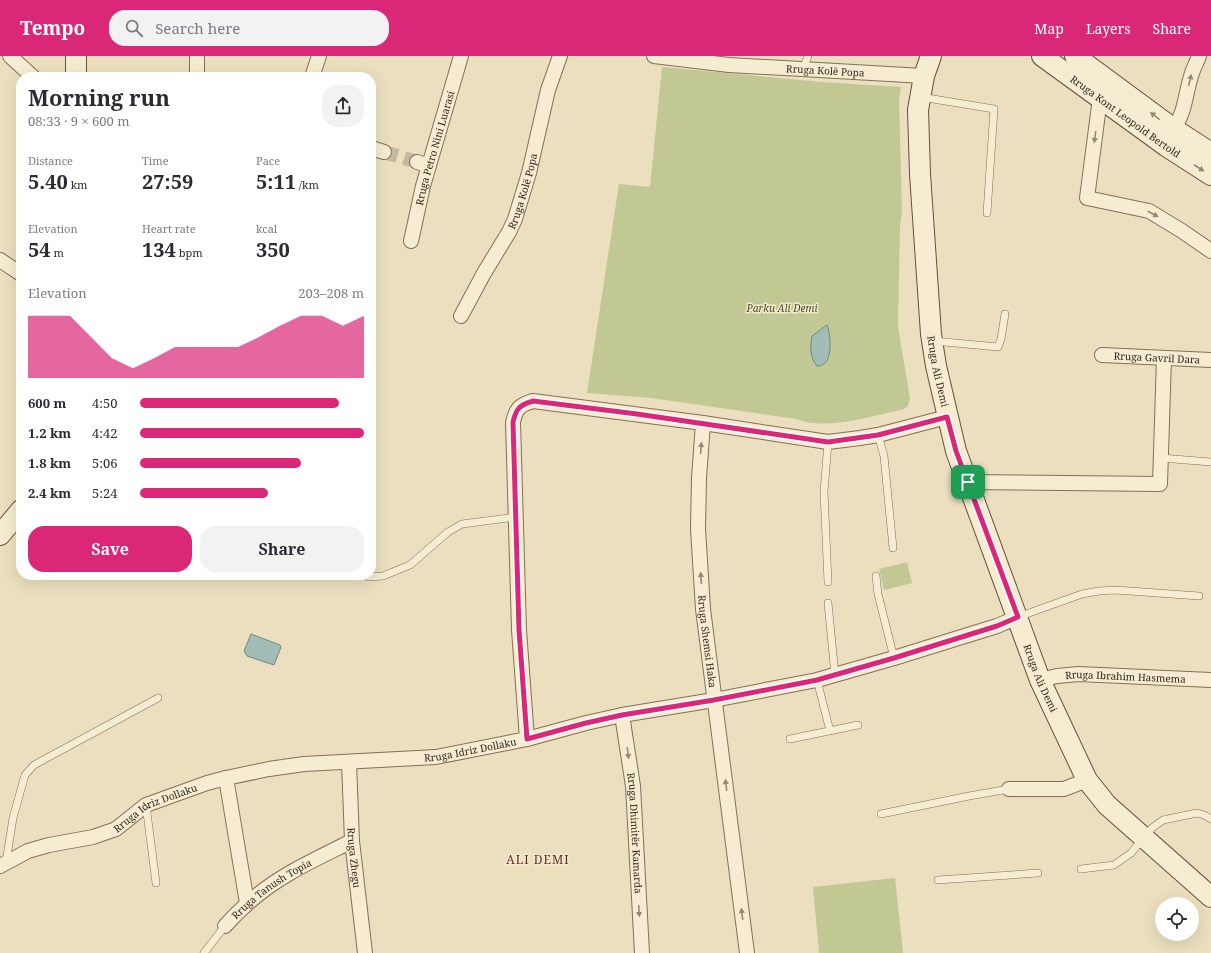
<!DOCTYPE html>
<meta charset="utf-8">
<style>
body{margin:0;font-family:"Noto Serif",serif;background:#f2f2f3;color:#2b2b33;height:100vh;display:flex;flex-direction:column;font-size:15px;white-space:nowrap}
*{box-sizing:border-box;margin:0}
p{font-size:13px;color:#7c7c81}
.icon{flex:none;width:22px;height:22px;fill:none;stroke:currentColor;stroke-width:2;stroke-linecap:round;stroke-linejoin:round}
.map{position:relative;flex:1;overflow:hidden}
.sheet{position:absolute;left:16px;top:16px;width:360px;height:508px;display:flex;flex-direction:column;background:#fff;border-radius:16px;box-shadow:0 4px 16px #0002}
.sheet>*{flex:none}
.tools{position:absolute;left:1155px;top:841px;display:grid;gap:8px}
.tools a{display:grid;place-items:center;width:44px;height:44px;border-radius:50%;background:#fff;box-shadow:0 4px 16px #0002;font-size:20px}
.pin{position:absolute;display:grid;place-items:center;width:34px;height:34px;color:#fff;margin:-17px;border-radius:8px;box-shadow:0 2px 6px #0006}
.round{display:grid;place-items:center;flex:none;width:42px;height:42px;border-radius:16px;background:#f2f2f3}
.head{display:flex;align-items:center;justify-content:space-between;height:68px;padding:0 12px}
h1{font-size:22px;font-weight:700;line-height:30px}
.stats{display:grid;grid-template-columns:repeat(3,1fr);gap:6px;height:68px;padding:4px 12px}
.stats div{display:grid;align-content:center}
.stats b{font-size:20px;font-weight:700}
.stats small{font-size:11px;font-weight:400}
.stats p{font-size:11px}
.chart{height:112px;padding:8px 12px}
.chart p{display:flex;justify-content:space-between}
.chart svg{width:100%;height:72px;margin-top:4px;fill:#db2777;opacity:.7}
.action{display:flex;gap:8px;margin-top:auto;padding:8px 12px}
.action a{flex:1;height:46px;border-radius:16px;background:#db2777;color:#fff;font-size:16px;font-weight:700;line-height:46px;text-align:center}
.action a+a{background:#f2f2f3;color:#2b2b33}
ul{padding:0 12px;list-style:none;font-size:13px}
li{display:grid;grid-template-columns:64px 48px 1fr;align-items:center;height:30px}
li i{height:10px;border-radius:5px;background:#db2777}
header{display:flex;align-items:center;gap:24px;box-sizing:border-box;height:56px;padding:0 20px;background:#db2777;color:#fff}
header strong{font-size:19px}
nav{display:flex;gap:22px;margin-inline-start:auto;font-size:14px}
.search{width:280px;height:36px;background:#f2f2f3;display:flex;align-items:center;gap:10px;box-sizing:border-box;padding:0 14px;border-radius:16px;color:#7c7c81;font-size:15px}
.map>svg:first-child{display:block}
.green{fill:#c1c894}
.water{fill:#a2bdb5;stroke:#6a8a82}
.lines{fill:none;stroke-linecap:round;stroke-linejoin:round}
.street-tunnel{stroke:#c6ba9e;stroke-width:14;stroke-dasharray:14 7;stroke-linecap:butt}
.lane-casing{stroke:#827058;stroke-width:8}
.street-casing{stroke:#827058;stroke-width:16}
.secondary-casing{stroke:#64513c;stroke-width:22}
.lane{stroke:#f6ecd1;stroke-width:7}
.street{stroke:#f6ecd1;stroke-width:14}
.secondary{stroke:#f6ecd1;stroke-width:20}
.oneway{fill:#948a76}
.route-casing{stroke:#fff;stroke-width:8}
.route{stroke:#db2777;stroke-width:5}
.labels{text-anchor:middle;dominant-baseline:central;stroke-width:3;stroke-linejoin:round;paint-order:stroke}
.street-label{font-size:10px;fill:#32271c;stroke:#f3e9ce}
.park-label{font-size:10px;font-style:italic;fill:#424e24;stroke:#f3e9ce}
.quarter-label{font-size:12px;letter-spacing:1px;fill:#5d2c1e;stroke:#f3e9ce}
</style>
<header>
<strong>Tempo</strong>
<div class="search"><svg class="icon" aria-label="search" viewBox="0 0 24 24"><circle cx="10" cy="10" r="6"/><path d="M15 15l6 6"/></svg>Search here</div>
<nav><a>Map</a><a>Layers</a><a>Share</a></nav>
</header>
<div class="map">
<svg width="1211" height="897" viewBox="0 0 1211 897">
<rect width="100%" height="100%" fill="#ebdfbf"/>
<path class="green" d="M662 11 822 26 901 31 899 43 902 156 900 171 898 268 899 277 910 342 908 350 904 353C876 359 842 370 814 367 808 367 802 365 796 363L651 342 587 337 619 128 650 131Z
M907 506 912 527 884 534 879 513Z
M895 822 903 897H819L813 831Z"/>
<path class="water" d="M827 269C831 279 834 311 817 310 810 302 810 290 812 280Z
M251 578 280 589 281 591 274 609 247 600 244 595Z"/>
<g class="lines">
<path class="street-tunnel" d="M384 96 417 106"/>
<g class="lane-casing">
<path id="lane" d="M803 13 808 0
M921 41 994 53 987 157
M934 285 998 291 1001 283 1005 258
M878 379 884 400 893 492
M828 386 824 436 828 526
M1161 402 1211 406
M876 520 878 538 894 602
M368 521 383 520 410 509 448 476 462 468 516 461
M828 547 835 619
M1018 561 1082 538 1099 535 1116 534 1199 540
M817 624 830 675
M790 683 858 669
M146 749 156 827
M881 758 969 740 1009 733
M6 806 13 762 25 719 34 709 45 703 158 642
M1081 813 1114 809 1131 797 1152 772 1163 764 1197 757 1204 759 1211 763
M938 824 1038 817
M204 897 225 870"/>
</g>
<g class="street-casing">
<g id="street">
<path d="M10 0 33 21"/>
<path id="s1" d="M654 0 729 9 924 20"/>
<path d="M197 21V0"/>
<path d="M312 21 319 0"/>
<path d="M1100 42 1087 142 1149 155 1182 175 1211 195"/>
<path d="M1174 73C1186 54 1185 38 1192 17 1194 11 1197 6 1199 0"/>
<path d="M371 92 384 96"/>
<path d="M417 106 429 110"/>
<path id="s2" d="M411 185 423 130 461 0"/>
<path d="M0 204 21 218"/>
<path id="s3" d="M461 260 484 217 509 176 515 163 529 117 548 34 560 0"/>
<path id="s4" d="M1102 299 1211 304"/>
<path id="s5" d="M703 367 699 422 698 473 703 553 747 897"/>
<path d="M968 426 1160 428 1164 302"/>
<path id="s6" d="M1040 624 1057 620 1078 618 1211 624"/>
<path id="s7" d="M622 659 633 730 642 897"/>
<path d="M527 683 519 574 513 366C516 353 519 349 533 345L703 367 828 386 860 382 878 379 947 361"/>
<path id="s8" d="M349 706 352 785 365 897"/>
<path d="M226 722 247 847"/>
<path d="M1009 733H1064L1087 724"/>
<path id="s9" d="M0 810 28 795 49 789 93 781 116 773 146 749 207 727 226 722 269 713 304 708 436 701 527 683 586 667 622 659 714 644 817 624 894 602 997 570 1018 561"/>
<path id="s10" d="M225 870C232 862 239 855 247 848 277 820 316 803 352 785"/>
</g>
</g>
<g class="secondary-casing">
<g id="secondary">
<path d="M76 0V21"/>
<path id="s11" d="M931 0 924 20 918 54 920 118 931 278 936 310 956 395 1040 624 1087 724 1107 749 1211 841"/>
<path id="s12" d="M1042 0 1166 90 1211 119"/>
<path d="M1075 0 1174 73 1211 97"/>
<path d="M0 479 21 454"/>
</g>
</g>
<use href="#lane" class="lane"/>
<use href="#street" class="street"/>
<use href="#secondary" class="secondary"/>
</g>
<defs><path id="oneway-solid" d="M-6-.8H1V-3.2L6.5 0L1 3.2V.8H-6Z"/></defs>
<g class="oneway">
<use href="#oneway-solid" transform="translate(1190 24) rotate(-77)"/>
<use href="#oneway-solid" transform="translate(1155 60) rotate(-143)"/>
<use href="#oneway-solid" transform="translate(1095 81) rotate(98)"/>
<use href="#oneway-solid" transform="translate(1199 112) rotate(33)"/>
<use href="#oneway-solid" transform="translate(1153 158) rotate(28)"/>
<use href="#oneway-solid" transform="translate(701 392) rotate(-86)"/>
<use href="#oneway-solid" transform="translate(701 522) rotate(-94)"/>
<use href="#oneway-solid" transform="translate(628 697) rotate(82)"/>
<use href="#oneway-solid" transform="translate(726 729) rotate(-97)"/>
<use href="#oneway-solid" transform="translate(639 855) rotate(87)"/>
<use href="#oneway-solid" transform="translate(742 858) rotate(-97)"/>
</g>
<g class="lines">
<g class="route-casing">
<path id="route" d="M533 345 637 358 828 386 878 379 947 361 956 395 1018 561 997 570 894 602 817 624 714 644 622 659 586 667 527 683 519 574 513 366C516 353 519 349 533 345Z"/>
</g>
<use href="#route" class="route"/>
</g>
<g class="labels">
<g class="street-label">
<text stroke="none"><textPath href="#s1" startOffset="172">Rruga Kolë Popa</textPath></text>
<text stroke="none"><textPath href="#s12" startOffset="103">Rruga Kont Leopold Bertold</textPath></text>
<text stroke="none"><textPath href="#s2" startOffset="96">Rruga Petro Nini Luarasi</textPath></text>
<text stroke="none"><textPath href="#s3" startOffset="140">Rruga Kolë Popa</textPath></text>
<text stroke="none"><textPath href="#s4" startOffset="55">Rruga Gavril Dara</textPath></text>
<text stroke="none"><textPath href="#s11" startOffset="318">Rruga Ali Demi</textPath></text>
<text stroke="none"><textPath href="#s5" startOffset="219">Rruga Shemsi Haka</textPath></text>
<text stroke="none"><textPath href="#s11" startOffset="642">Rruga Ali Demi</textPath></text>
<text stroke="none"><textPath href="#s6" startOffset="86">Rruga Ibrahim Hasmema</textPath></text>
<text stroke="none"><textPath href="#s9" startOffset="492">Rruga Idriz Dollaku</textPath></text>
<text stroke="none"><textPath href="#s9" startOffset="168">Rruga Idriz Dollaku</textPath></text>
<text stroke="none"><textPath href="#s7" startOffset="119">Rruga Dhimitër Kamarda</textPath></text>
<text stroke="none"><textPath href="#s8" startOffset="96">Rruga Zhegu</textPath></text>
<text stroke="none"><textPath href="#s10" startOffset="60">Rruga Tanush Topia</textPath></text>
</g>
<g class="park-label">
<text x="782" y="252">Parku Ali Demi</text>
</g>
<g class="quarter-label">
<text x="538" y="803">ALI DEMI</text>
</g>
</g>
</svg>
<div class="tools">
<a><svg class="icon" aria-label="locate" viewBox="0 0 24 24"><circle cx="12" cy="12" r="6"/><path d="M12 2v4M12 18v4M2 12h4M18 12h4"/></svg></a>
</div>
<div class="pin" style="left:968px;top:426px;background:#1e9e55"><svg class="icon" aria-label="arrive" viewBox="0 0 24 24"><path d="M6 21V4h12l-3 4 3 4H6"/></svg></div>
<section class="sheet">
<div class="head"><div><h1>Morning run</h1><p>08:33 · 9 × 600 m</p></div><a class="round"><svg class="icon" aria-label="share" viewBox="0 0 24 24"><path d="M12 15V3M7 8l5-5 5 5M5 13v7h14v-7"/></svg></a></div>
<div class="stats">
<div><p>Distance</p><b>5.40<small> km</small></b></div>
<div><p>Time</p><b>27:59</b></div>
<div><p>Pace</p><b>5:11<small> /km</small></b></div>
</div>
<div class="stats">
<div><p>Elevation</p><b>54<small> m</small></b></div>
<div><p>Heart rate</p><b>134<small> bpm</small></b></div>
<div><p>kcal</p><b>350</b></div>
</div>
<div class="chart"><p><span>Elevation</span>203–208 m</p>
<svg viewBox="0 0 160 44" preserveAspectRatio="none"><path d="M0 44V6L10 6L20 6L30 19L40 32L50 38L60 32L70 25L80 25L90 25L100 25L110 19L120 12L130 6L140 6L150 12L160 6V44z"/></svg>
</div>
<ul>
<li><b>600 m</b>4:50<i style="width:89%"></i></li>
<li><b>1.2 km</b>4:42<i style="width:100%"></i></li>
<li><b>1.8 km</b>5:06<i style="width:72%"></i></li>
<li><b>2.4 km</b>5:24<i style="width:57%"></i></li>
</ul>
<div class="action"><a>Save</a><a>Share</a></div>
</section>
</div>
